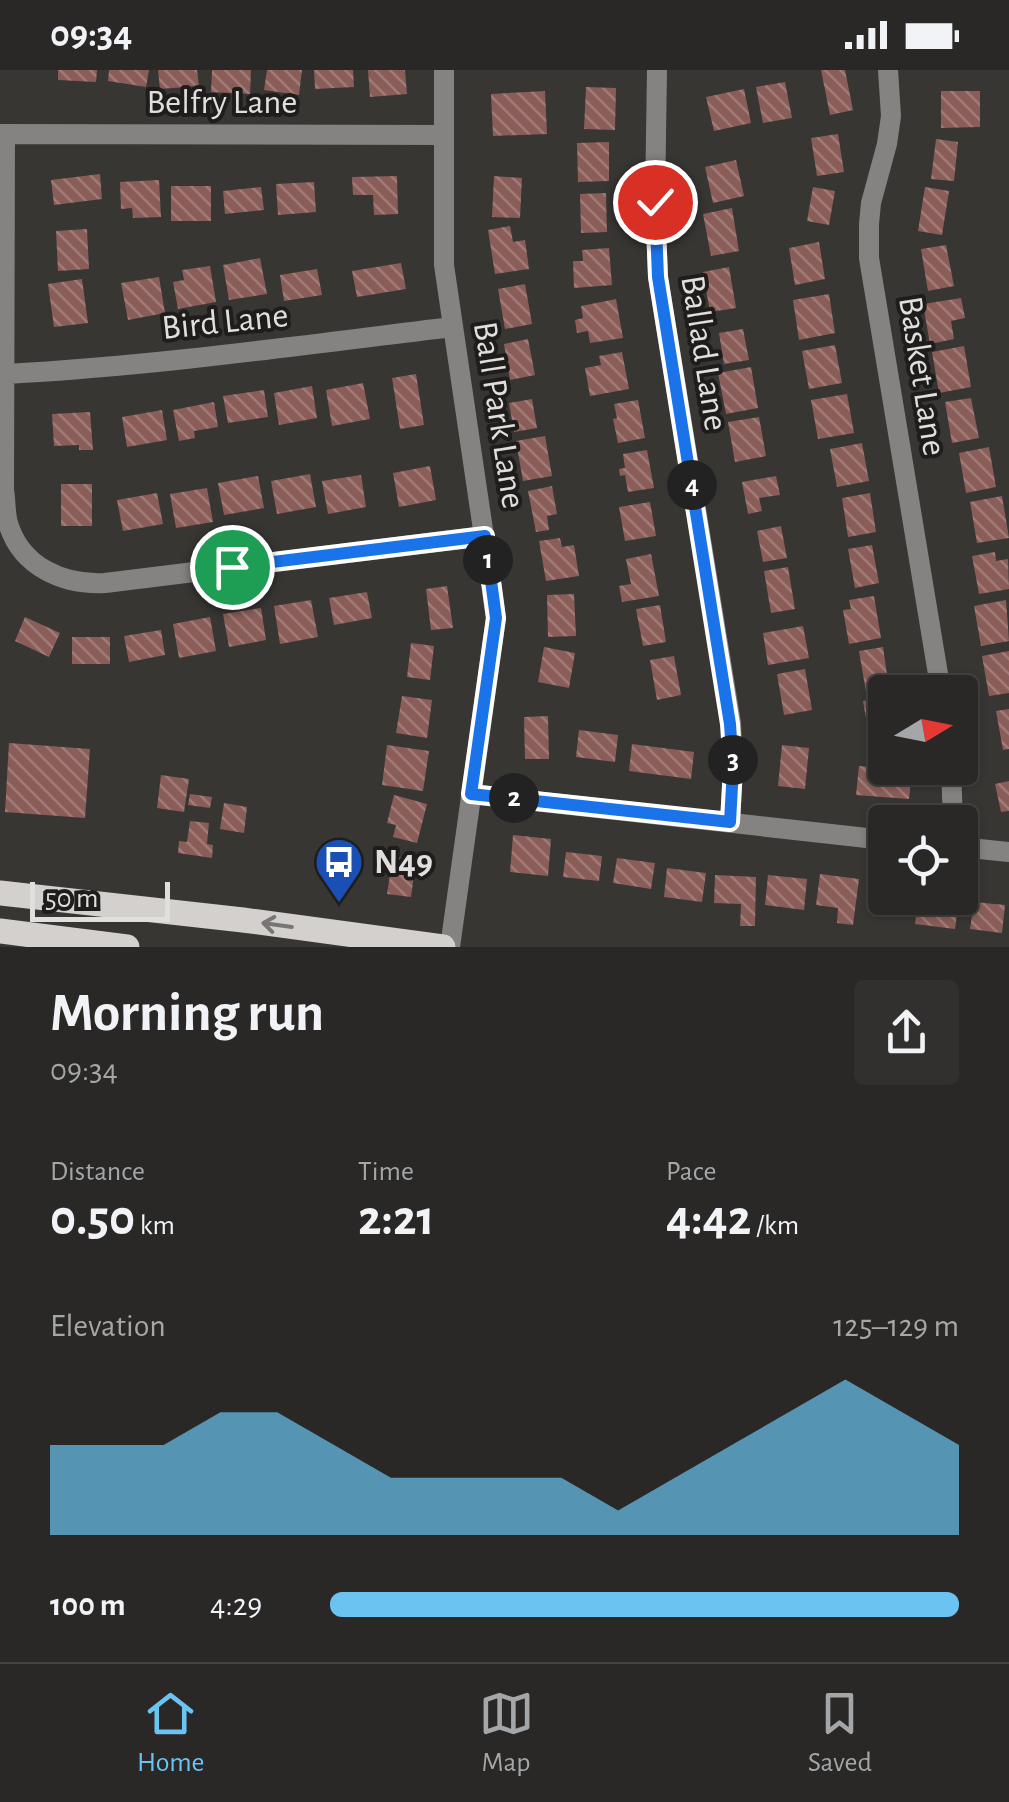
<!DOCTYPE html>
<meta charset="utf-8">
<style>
body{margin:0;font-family:"Alegreya Sans",sans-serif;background:#31302e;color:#f1f3f6;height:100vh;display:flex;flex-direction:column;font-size:38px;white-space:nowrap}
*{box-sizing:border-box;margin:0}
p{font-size:32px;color:#a5a6a7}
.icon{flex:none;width:55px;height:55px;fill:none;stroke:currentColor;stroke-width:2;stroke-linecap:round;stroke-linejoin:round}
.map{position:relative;height:877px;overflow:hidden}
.panel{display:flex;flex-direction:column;background:#292826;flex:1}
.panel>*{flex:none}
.needle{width:65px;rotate:80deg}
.controls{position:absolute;left:868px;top:605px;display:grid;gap:20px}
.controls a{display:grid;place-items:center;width:110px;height:110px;border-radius:10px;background:#292826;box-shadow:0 2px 8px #0004,0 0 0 2px #454443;font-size:50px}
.scale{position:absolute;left:30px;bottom:25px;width:140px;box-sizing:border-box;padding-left:10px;border:5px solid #e0dfdd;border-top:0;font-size:28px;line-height:35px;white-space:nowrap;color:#e0dfdd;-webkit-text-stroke:8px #1e1d1c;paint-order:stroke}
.pin{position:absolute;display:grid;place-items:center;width:85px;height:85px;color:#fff;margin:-42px;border:5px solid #fff;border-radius:50%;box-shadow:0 2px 10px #0007}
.km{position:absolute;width:50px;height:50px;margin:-25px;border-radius:50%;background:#222;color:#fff;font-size:28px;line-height:50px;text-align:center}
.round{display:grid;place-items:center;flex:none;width:105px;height:105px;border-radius:10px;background:#31302e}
.head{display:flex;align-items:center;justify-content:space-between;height:170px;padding:0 50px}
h1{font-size:55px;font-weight:700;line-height:75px}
.figures{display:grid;grid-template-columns:repeat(3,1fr);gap:15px;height:170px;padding:10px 50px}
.figures div{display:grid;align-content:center}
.figures b{font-size:50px;font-weight:700}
.figures small{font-size:28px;font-weight:400}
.figures p{font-size:28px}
.chart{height:280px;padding:20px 50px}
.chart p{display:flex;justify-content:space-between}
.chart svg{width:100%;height:180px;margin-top:10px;fill:#6ac3f1;opacity:.7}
ul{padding:0 50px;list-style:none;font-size:32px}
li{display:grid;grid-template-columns:160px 120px 1fr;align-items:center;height:75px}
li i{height:25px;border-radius:12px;background:#6ac3f1}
.status{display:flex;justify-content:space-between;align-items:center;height:70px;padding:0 50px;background:#292826;direction:ltr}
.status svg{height:28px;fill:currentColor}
.tabs{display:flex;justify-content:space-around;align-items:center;height:140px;border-top:2px solid #454443;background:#292826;font-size:28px;color:#a5a6a7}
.tabs a{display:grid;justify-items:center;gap:5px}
.tabs .selected{color:#6ac3f1}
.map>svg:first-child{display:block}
.building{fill:url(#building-back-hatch)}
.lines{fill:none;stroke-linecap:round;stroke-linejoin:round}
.street{stroke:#848382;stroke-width:20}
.primary{stroke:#d3d0ce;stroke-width:25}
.oneway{stroke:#787675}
.route-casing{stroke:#fff;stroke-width:20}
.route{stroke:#1a73e8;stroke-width:12}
.labels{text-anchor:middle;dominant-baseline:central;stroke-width:8;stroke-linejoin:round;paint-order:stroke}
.street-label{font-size:35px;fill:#e0dfdd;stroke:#1e1d1c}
.poi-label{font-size:35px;font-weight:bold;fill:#e0dfdd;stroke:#1e1d1c;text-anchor:start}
</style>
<div class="status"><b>09:34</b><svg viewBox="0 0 49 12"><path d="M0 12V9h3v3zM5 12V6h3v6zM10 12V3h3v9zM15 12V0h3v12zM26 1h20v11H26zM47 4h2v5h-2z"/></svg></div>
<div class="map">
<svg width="1009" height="877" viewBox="0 0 1009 877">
<defs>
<pattern id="building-back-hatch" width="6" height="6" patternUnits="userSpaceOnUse" patternTransform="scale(2.5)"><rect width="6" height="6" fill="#8a5d58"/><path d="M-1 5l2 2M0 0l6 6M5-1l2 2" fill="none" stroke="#a07b77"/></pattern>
</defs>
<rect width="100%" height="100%" fill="#373633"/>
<path class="building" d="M58 0H97L96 12 58 10Z
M109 0H149L146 17 108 11Z
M158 0H197L199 16 160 19Z
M212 0H251L250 24 211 22Z
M267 0H302L299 25 264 20Z
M314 0H353L354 17 315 19Z
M368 0H405L407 24 370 27Z
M821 0H845L853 40 830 45Z
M785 12 792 48 763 53 756 17Z
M586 17 616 18 615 60 584 59Z
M744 19 751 53 714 61 706 27Z
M545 21 547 64 493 66 491 24Z
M941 21H980V57L941 58Z
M838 64 844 102 817 106 811 68Z
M936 69 958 72 954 111 931 109Z
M609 72V111L578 112 577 73Z
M736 90 744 126 713 133 705 97Z
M100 104 102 129 54 135 51 110Z
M397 106 398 144 374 145 373 125H353L352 107Z
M494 106 522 108 520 148 492 147Z
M159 110 161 147 133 148 132 138 121 139 120 112Z
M314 112 316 142 278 145 276 114Z
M171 116H211V151H171Z
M261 117 264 140 225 144 223 121Z
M813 117 835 121 829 155 807 151Z
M925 117 949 121 942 165 918 161Z
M606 123 607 162 581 163 580 124Z
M732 138 739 181 711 186 703 144Z
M510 156 513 172 525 170 529 199 495 204 488 160Z
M87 159 89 199 58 201 56 161Z
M819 172 825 209 795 215 789 178Z
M946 175 954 216 928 221 921 179Z
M609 178 612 215 574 218 573 191H583L582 180Z
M260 188 267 224 229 230 223 195Z
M401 193 406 219 357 227 352 201Z
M210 196 216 232 178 239 173 212 184 210 182 200Z
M729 197 736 238 710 242 703 202Z
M317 199 322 225 284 231 280 205Z
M159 207 165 243 128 250 121 213Z
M82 209 88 253 54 257 48 214Z
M525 214 532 254 505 259 498 219Z
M829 224 835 263 799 270 793 230Z
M961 228 965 248 951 251 954 269 930 274 923 234Z
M616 229 623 268 590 273 588 261 577 263 575 250 583 248 581 236Z
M743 259 749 290 724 294 719 263Z
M528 269 535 305 510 310 504 274Z
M835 275 842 313 809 319 802 281Z
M964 276 971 317 939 323 932 282Z
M622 282 629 319 590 326 585 298 601 295 599 286Z
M751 297 758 338 726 344 718 303Z
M416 304 424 355 400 359 392 308Z
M363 313 370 349 332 356 326 320Z
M312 316 317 348 279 355 274 323Z
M264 320 268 347 228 353 223 326Z
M847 324 854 363 818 369 811 330Z
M971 328 979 368 952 373 945 332Z
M532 329 537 358 514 362 509 333Z
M638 330 645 368 618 373 613 349 617 348 614 334Z
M214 332 218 357 194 361 195 368 179 371 173 340Z
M162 340 167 370 127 377 122 347Z
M90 342 93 380H79V375L54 376 52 344Z
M759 347 766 386 735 392 728 352Z
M545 366 552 406 523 411 516 371Z
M862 373 869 411 837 417 830 379Z
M989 377 996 417 966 423 959 383Z
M647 380 654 418 628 422 625 405 620 406 619 399 625 398 623 384Z
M430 396 436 430 399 437 393 403Z
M310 404 316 437 277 444 271 411Z
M361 405 366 437 328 444 322 411Z
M258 406 264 438 224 445 218 413Z
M776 406 780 425 759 428 762 441 748 444 742 412Z
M61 414H92V456H61Z
M552 416 557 444 547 446 549 460 536 462 528 421Z
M207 418 213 452 176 458 170 424Z
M157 423 163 454 123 461 117 430Z
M870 423 876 462 848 467 842 428Z
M1002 426 1009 468 977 473 970 432Z
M650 432 656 466 625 471 619 437Z
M781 456 787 488 763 492 757 461Z
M560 468 562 477 574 475 579 506 546 511 539 471Z
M872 475 879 513 855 518 848 479Z
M995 482 996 491 1008 489 1009 519 979 524 972 486Z
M651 484 659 526 622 532 619 516 631 514 626 489Z
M788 497 795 539 771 543 764 501Z
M447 516 453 558 431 560 426 519Z
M367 522 372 548 334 555 329 528Z
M574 524 576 566 548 567 547 525Z
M874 526 881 568 849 574 843 540 851 539 849 530Z
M311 530 318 567 280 574 274 536Z
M1006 530 1009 571 981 576 974 536Z
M660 535 666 572 643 576 636 539Z
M261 538 266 570 229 577 223 544Z
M25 547 60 563 49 587 15 571Z
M210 547 216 581 179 588 173 554Z
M803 556 809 588 768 595 763 563Z
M161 560 165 585 129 592 124 566Z
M72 567H110V594H72Z
M411 573 434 576 430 610 407 607Z
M544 577 575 583 569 618 538 612Z
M883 577 889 618 866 622 859 581Z
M1009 581V623L989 626 982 586Z
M674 586 681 625 657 630 650 590Z
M805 599 812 640 784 645 777 604Z
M402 626 432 630 427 668 396 663Z
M885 627V670L870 672 863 631Z
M1009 639V679L1003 680 996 641Z
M548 646 549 689H525L524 647Z
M579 660 618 665 615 692 576 687Z
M9 673 90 679 85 748 5 742Z
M632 674 694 682 691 709 629 701Z
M387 675 429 681 423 721 382 715Z
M782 675 809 678 805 719 778 716Z
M859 696 912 701 909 729 856 725Z
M161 705 189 709 184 742 157 738Z
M1009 711V741L1001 742 995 714Z
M190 724 212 727 210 738 188 735Z
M394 725 427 734 417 773 393 767 396 755 387 753Z
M224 733 247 737 244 763 220 759Z
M190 751 209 753 207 774 213 775 212 788 178 783 179 771 187 772Z
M513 765 551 769 548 806 510 802Z
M566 782 602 786 599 811 563 807Z
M393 786 416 790 411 827 387 824Z
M617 788 655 793 651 819 613 813Z
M667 798 706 803 702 832 664 827Z
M820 804 859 809 853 855 837 853 838 838 816 835Z
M715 805 756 807 755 856H740L741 834 714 833Z
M768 805 807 809 804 840 765 835Z
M871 811 885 813V828H900L898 839 868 835Z
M918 828H959L955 859 915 854Z
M974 832 1005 835 1002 863 970 859Z"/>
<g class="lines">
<path class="street" d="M444 0V195L496 548 450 877
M657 0 655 131 658 207 731 653 733 698 730 752
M888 0 891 46 887 74 871 133 869 154V188L941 622
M0 64 444 65
M5 64 4 420C6 431 5 443 8 453 21 497 63 515 105 513L485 466
M6 304C155 296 303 275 452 257
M951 698 953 752
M471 724 885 770
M960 777 1009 782"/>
<path class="primary" d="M0 823 243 850 443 877
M0 861 127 877"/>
</g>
<defs><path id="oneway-shaft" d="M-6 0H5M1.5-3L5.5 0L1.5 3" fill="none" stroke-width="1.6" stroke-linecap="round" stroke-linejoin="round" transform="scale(2.5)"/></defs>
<use class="oneway" href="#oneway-shaft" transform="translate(277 855) rotate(-172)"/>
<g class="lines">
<g class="route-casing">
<path id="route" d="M232 497 485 466 496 548 471 724 730 752 733 698 730 654 658 207 655 132"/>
</g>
<use href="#route" class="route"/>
</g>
<defs>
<g id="bus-pin" transform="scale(2.5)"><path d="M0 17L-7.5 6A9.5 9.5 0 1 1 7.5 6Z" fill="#1a4fb4" stroke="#1e1d1c"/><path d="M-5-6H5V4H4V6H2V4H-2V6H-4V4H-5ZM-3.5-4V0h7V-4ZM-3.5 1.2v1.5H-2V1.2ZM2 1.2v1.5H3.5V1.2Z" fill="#fff"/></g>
</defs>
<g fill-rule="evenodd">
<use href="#bus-pin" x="339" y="792"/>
</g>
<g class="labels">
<g class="street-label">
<text x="222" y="32">Belfry Lane</text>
<text transform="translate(225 252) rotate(-6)">Bird Lane</text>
<text transform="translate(704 283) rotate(81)">Ballad Lane</text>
<text transform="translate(922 306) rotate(81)">Basket Lane</text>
<text transform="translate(499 345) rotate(81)">Ball Park Lane</text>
</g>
<g class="poi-label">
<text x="374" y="792">N49</text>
</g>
</g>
</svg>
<div class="controls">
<a><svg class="needle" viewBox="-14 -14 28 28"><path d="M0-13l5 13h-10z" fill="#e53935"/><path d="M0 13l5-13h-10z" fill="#a5a6a7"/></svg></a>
<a><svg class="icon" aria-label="locate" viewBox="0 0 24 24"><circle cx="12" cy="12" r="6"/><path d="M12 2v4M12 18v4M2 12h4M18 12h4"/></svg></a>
</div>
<div class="scale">50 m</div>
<div class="pin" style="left:232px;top:497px;background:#1e9e55"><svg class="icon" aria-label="arrive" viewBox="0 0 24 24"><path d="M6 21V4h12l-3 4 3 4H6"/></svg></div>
<div class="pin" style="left:655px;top:132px;background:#d93025"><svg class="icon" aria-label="check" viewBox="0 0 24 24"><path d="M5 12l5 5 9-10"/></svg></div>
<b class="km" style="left:488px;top:490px">1</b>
<b class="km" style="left:514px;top:728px">2</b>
<b class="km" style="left:733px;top:690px">3</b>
<b class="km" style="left:692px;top:415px">4</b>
</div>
<section class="panel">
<div class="head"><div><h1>Morning run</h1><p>09:34</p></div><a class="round"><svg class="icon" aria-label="share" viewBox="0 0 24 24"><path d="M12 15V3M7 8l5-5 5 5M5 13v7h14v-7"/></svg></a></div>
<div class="figures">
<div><p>Distance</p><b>0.50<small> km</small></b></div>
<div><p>Time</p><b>2:21</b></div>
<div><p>Pace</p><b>4:42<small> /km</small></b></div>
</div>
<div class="chart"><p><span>Elevation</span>125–129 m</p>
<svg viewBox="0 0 160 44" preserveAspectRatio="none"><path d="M0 44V22L10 22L20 22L30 14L40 14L50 22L60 30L70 30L80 30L90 30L100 38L110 30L120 22L130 14L140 6L150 14L160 22V44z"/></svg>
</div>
<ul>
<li><b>100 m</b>4:29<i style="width:100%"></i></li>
</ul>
</section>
<nav class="tabs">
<a class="selected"><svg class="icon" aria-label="home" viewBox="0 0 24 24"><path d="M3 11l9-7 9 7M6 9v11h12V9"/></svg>Home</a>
<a><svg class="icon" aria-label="map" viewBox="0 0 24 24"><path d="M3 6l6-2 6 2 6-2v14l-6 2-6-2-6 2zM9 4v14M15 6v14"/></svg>Map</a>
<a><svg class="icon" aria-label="saved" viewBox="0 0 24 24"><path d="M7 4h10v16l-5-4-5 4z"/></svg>Saved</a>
</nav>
